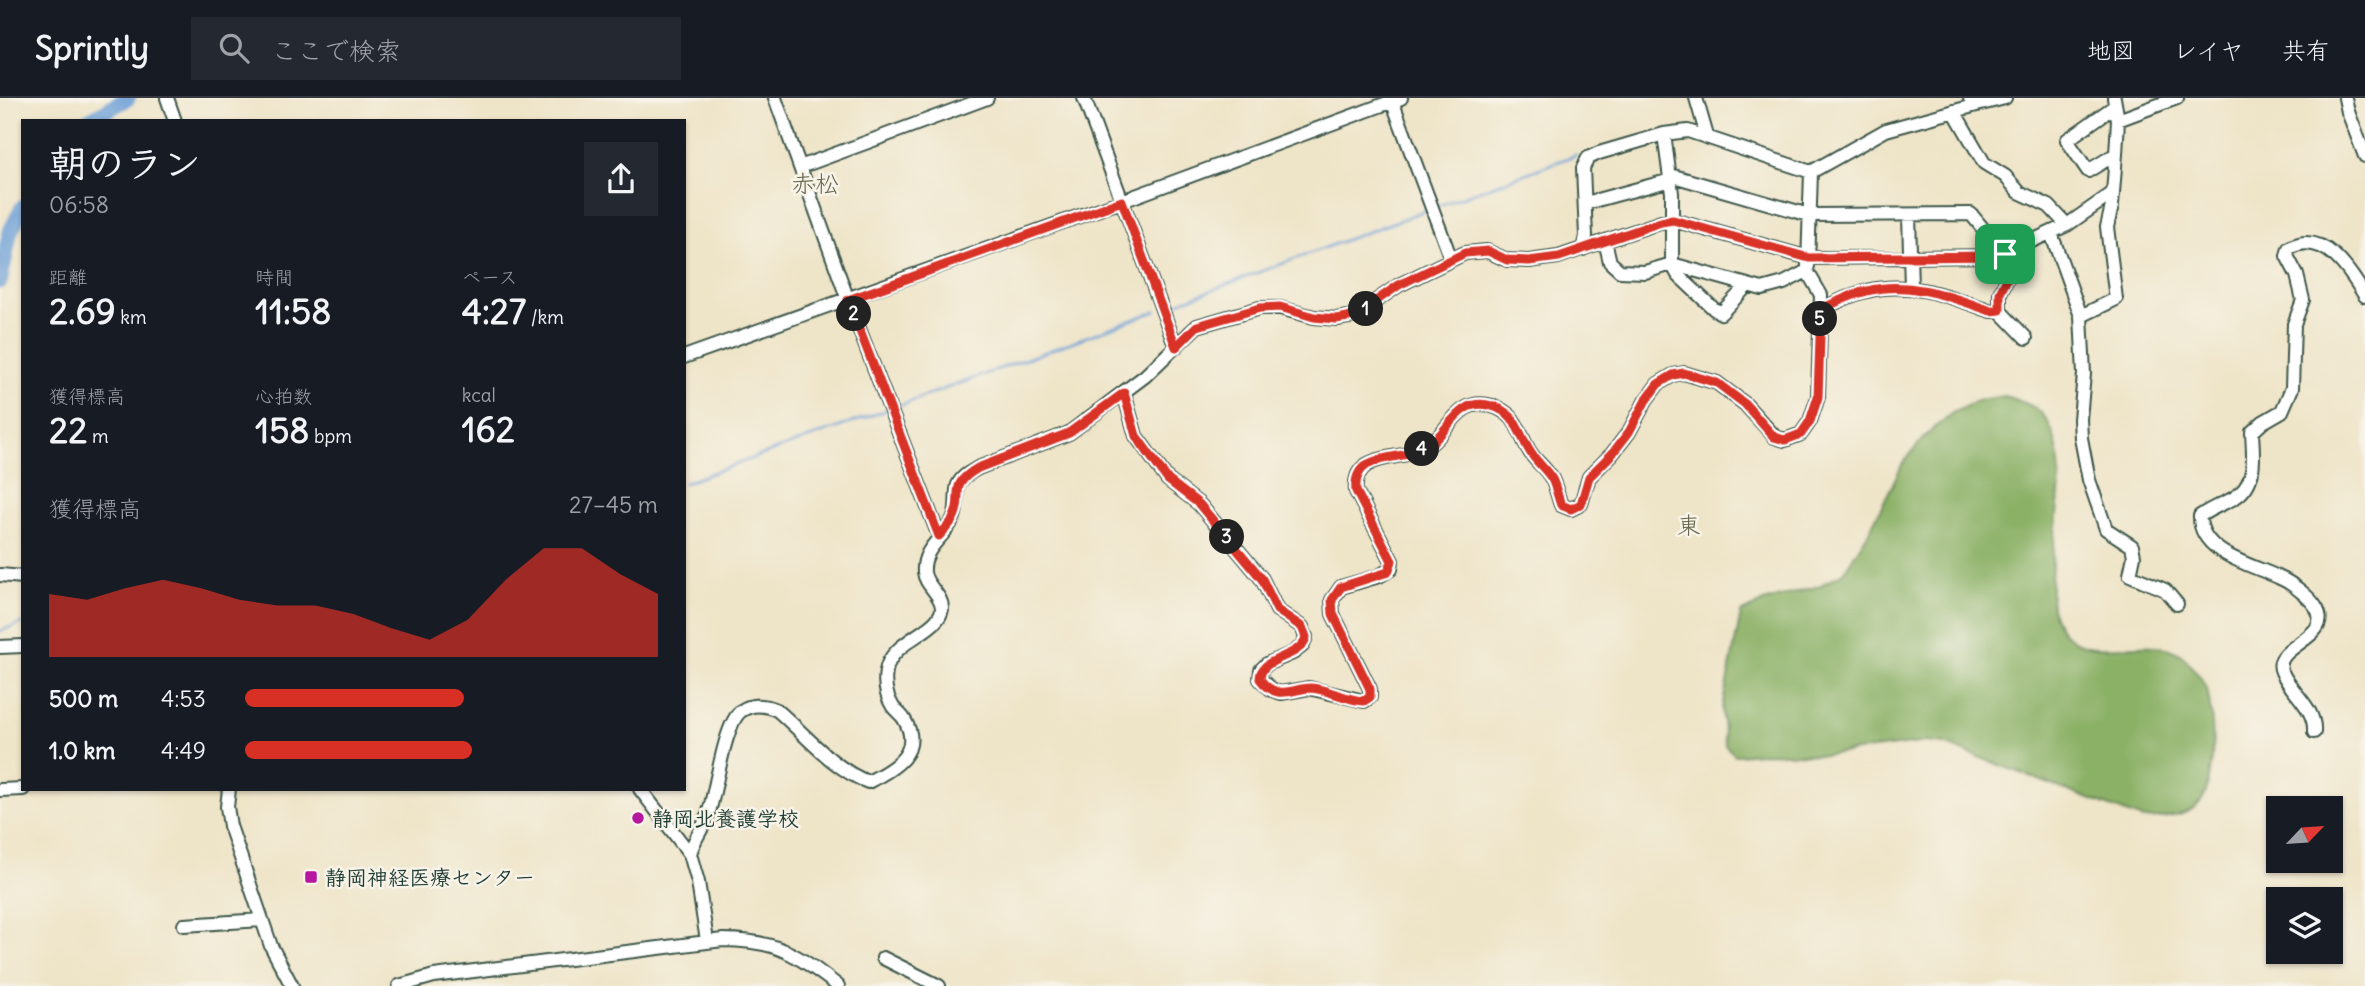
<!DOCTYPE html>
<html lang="ja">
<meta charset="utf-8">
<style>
body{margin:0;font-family:Delius,"Klee One",sans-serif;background:#242831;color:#f1f3f6;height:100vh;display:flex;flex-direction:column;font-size:26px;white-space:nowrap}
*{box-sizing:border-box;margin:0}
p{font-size:23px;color:#9ea1a6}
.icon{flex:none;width:38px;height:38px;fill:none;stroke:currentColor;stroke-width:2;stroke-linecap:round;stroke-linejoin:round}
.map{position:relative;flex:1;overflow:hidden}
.details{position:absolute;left:21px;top:21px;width:665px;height:672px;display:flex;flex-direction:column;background:#171b24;border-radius:0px;box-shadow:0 2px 5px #0004}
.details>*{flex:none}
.needle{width:46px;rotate:65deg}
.controls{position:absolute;left:2266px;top:698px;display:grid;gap:14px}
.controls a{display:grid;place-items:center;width:77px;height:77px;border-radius:0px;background:#171b24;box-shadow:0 2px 5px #0004;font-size:35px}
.pin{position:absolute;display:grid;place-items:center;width:60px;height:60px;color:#fff;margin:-30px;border-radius:14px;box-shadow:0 4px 10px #0006}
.km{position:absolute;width:35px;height:35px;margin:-18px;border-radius:50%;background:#222;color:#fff;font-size:19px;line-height:35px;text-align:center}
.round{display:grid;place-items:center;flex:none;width:74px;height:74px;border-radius:0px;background:#242831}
.headline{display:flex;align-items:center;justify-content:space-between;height:119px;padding:0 28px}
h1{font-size:38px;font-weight:700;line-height:52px}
.figures{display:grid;grid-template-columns:repeat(3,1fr);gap:10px;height:119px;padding:7px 28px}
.figures div{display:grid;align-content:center}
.figures b{font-size:35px;font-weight:700}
.figures small{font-size:19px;font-weight:400}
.figures p{font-size:19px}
.chart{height:196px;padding:14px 28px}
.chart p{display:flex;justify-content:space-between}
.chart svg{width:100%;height:126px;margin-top:7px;fill:#d93025;opacity:.7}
ul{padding:0 28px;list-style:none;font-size:23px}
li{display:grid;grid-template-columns:112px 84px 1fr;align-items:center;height:52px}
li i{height:18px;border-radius:9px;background:#d93025}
header{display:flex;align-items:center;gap:42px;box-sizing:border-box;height:98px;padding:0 35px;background:#171b24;border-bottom:2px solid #363941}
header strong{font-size:33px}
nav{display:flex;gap:38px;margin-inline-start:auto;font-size:24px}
.search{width:490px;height:63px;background:#242831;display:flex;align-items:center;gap:18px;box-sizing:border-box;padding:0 24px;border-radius:0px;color:#9ea1a6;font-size:26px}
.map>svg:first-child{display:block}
.forest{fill:#8bb166;stroke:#55774d;stroke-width:2}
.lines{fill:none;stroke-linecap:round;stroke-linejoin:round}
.stream{stroke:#699dd5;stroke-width:2.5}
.river{stroke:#699dd5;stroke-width:16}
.minor-casing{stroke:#3e564a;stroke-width:16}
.minor{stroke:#fff;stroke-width:12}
.route-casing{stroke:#fff;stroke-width:14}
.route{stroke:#d93025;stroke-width:9}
.poi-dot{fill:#b5179e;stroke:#f7f3e8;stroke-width:2.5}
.labels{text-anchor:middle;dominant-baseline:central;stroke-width:5;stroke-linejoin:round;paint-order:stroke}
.poi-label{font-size:21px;font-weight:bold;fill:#1f3d34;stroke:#f7f3e8;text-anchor:start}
.quarter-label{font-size:24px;fill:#66674c;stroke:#f7f3e8}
</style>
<header>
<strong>Sprintly</strong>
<div class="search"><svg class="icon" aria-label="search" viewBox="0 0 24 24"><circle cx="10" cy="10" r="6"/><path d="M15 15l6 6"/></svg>ここで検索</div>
<nav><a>地図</a><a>レイヤ</a><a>共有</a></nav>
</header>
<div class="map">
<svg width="2365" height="888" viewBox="0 0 2365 888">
<rect width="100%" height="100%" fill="#f7f3e8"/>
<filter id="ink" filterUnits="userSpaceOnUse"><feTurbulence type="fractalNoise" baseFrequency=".0143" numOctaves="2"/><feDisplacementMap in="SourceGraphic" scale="14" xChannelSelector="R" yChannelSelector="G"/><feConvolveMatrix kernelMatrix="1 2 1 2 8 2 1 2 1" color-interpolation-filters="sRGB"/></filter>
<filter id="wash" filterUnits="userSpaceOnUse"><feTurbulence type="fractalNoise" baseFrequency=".00686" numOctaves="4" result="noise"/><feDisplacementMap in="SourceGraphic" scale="28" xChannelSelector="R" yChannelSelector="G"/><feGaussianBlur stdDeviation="1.57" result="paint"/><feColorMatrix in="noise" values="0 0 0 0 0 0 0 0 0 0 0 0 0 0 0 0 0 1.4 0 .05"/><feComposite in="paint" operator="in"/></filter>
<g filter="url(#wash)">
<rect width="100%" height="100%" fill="#eee4c7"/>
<path class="forest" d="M2005 298C2019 303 2037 307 2046 321 2074 366 2050 438 2051 489 2051 500 2051 514 2057 525 2081 568 2133 539 2170 551 2182 555 2190 565 2197 575 2200 579 2204 584 2206 588 2209 595 2209 606 2211 614 2214 639 2213 670 2206 694 2197 720 2164 720 2142 721L1944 646 1927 644 1826 657 1765 655 1735 657 1725 647 1722 610 1741 515 1764 504 1819 488 1843 475 1870 432 1902 367 1925 338 1952 315 1979 302Z"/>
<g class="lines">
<path class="stream" d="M1435 109 1576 57
M1166 209 1429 111
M893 310 1156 213
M684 385 887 312
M0 533 23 525"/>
<path class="river" d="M88 23 128 0
M0 183 10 134 23 109"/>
</g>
</g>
<g filter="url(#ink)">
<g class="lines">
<g class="minor-casing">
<path id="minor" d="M167 0 175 23
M775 0 848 202 939 438
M1084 0 1176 249
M1391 0 1451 161
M1696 0 1707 38
M2345 0 2348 14 2365 58
M1973 8 2005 0
M2115 8 2067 42 2088 73 2116 56
M1954 13 1984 65 2005 78 2019 94 2049 108 2067 127
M2118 22 2177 0
M800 69 987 0
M1670 77 1809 117 1971 116 1989 138 1992 158
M1586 105 1671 82
M1909 117 1911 190
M2051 135 2081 218 2084 276 2080 321 2081 340 2089 382 2106 431 2132 448 2134 458 2130 477 2165 492 2177 506
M1605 143 1610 164 1620 173 1645 174 1672 166 1678 177 1714 211 1721 215 1747 188
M1583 151 1586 138 1583 70 1588 60 1599 55 1664 36 1688 33 1811 74 1886 32 1973 8 1970 0
M2005 156 2007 181 2000 195V213L2026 240
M1808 168 1811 74
M1821 211C1836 205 1851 196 1867 193 1910 182 1951 199 1991 213H2000
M2081 218 2116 201 2107 129 2112 108 2116 56 2118 22 2114 0
M684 259 1122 103 1401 0
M1124 295 1136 338 1168 382 1199 406 1221 432 1262 481 1277 512 1302 529 1306 539 1302 548 1293 555 1267 566 1261 572 1260 581 1272 592 1281 595 1309 590 1364 603 1370 599V591L1333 516 1332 502 1341 489 1379 478 1391 471 1392 463 1356 393C1352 352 1402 364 1425 350 1450 335 1456 298 1492 308 1498 309 1507 315 1511 319 1520 329 1523 345 1532 357 1538 365 1547 372 1552 381 1556 389 1558 399 1561 407L1571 411 1581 406 1589 379 1612 356 1629 334 1646 302 1658 286 1673 277 1684 275 1717 285 1745 306 1775 339 1785 342 1801 336 1810 323 1818 299 1821 197 1807 173 1784 185 1762 191 1672 166V95L1664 36
M0 477 23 479
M0 549 23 548
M2314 634C2316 610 2291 595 2282 574 2270 548 2333 541 2317 511 2311 500 2292 485 2280 480 2254 467 2199 456 2200 418 2211 410 2223 406 2234 400 2258 386 2253 357 2252 334L2263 324 2282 313 2292 290 2294 226 2303 202 2297 177 2287 158 2289 150C2324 131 2350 173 2365 198
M229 691 227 709 230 728 271 848 292 888
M640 691 690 756 698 784 707 843
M0 692 23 691
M690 756C693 742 703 731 708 717 716 694 724 626 741 613 752 605 766 607 777 612 805 636 833 671 868 684 894 671 924 654 904 621 901 616 896 613 893 609 886 598 884 585 886 573 891 542 939 534 942 511 943 497 925 488 924 474 922 449 946 439 954 419 958 409 955 397 958 387 962 378 971 374 978 370L1069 335 1145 278 1197 228 1260 210H1280L1314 219 1337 221 1354 218 1399 187 1465 155 1487 153 1507 162 1529 163 1558 159 1661 124 1673 122 1809 160 1999 158 2067 127 2113 95
M184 827 262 822
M883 860 939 888
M399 888 434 878 723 842C776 842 797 856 838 888"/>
</g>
<use href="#minor" class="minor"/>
</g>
</g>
<g class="lines" filter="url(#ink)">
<g class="route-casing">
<path id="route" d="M1122 103 1176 249 1197 228 1260 210 1280 209 1314 219 1336 221 1354 218 1399 187 1465 155 1488 153 1507 162 1529 163 1559 159 1661 124 1673 122 1809 160 1999 158 2005 156 2007 181 2000 195V212L1991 213C1951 199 1910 182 1867 193 1851 196 1836 205 1821 211L1818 299 1810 323 1801 336 1785 342 1774 339 1745 306 1717 285 1684 275 1673 277 1658 286 1646 302 1629 334 1612 356 1589 379 1581 406 1571 411 1561 407C1558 399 1556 389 1552 381 1546 371 1535 363 1529 352 1523 342 1518 328 1511 319 1507 315 1498 309 1492 308 1456 298 1450 335 1425 350 1402 364 1352 352 1356 393L1392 463 1388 474 1341 489 1332 502 1333 516 1370 591V599L1364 603C1345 602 1329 591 1310 590 1300 590 1288 596 1278 594 1270 592 1265 588 1260 581 1260 557 1300 562 1306 539L1302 529 1277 512 1262 481 1199 406 1168 382 1136 338 1124 295 1069 335 978 370C945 389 966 397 953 421 950 427 943 433 939 438L848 202Z"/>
</g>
<use href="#route" class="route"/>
</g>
<g class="poi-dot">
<circle cx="638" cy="720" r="7"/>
<rect x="304" y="772" width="14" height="14" rx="3.5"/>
</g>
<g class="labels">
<g class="poi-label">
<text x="652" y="720">静岡北養護学校</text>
<text x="325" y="779">静岡神経医療センター</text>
</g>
<g class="quarter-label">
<text x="815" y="85">赤松</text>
<text x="1689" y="427">東</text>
</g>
</g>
</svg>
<div class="controls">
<a><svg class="needle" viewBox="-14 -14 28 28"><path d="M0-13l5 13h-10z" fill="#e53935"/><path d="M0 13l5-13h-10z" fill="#9ea1a6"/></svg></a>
<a><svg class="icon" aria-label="layers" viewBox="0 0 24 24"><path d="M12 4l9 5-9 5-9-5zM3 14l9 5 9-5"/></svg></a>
</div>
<div class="pin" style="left:2005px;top:156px;background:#1e9e55"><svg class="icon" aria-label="arrive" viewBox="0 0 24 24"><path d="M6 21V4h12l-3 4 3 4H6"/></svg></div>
<b class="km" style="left:1366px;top:211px">1</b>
<b class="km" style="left:854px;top:216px">2</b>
<b class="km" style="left:1227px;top:439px">3</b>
<b class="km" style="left:1422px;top:351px">4</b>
<b class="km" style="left:1820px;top:221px">5</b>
<section class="details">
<div class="headline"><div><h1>朝のラン</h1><p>06:58</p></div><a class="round"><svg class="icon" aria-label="share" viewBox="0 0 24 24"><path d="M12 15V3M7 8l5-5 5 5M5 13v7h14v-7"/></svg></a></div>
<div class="figures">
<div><p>距離</p><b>2.69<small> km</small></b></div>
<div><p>時間</p><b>11:58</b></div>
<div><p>ペース</p><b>4:27<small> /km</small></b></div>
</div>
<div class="figures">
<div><p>獲得標高</p><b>22<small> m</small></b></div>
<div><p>心拍数</p><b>158<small> bpm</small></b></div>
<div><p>kcal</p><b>162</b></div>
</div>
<div class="chart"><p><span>獲得標高</span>27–45 m</p>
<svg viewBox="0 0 160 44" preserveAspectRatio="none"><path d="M0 44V22L10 24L20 20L30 17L40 20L50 24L60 26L70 26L80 29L90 34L100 38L110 31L120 17L130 6L140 6L150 15L160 22V44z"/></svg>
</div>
<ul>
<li><b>500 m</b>4:53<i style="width:53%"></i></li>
<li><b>1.0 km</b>4:49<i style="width:55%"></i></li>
</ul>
</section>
</div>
